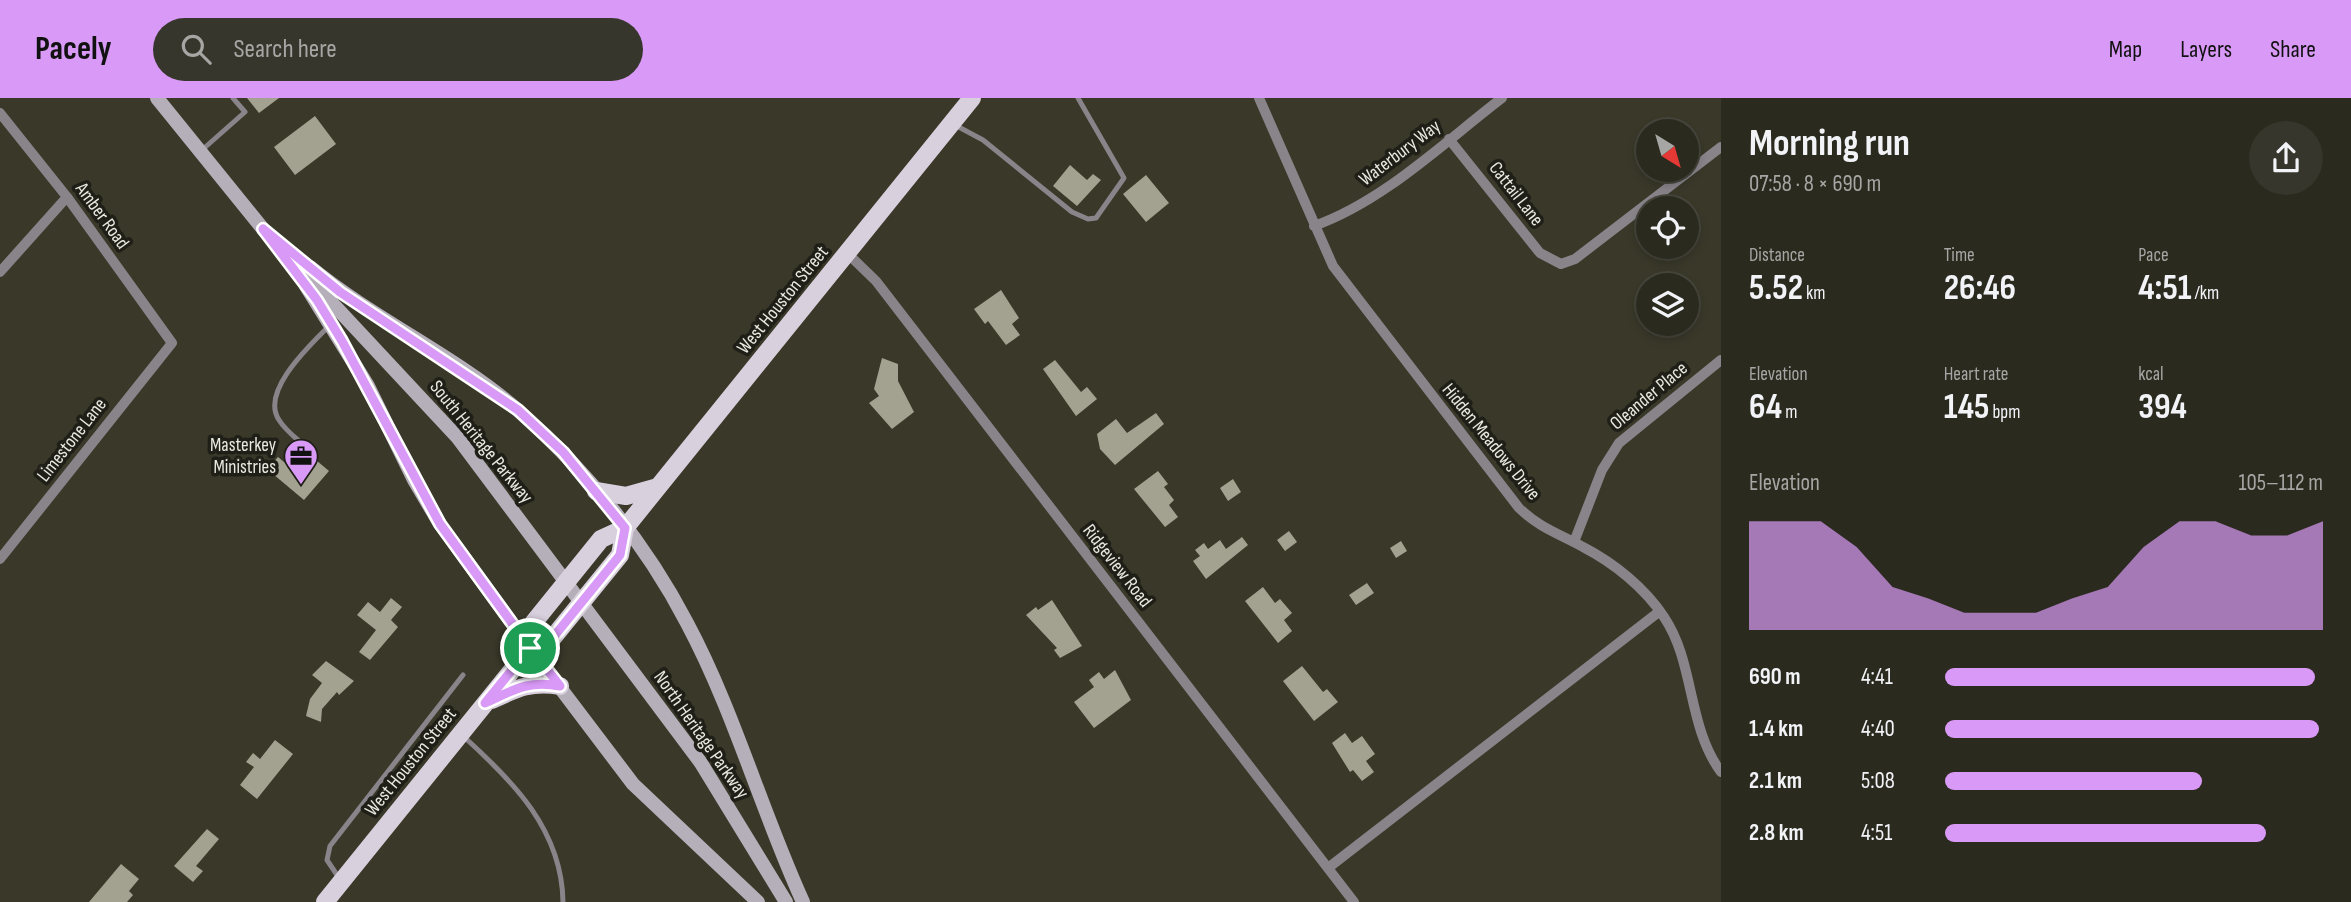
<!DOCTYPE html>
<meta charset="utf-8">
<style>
body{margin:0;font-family:"Sofia Sans Condensed",sans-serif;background:#37362c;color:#f1f3f6;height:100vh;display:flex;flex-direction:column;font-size:26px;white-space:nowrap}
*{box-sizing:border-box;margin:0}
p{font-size:23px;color:#a6a7a4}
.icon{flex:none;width:38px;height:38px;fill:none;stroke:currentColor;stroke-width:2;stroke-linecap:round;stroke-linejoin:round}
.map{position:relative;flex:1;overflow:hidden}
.side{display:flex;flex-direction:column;background:#2b2a1f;width:630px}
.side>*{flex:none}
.needle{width:46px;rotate:143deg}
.controls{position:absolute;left:1636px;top:21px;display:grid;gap:14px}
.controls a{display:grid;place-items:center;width:63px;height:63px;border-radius:50%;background:#2b2a1f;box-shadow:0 4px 10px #0003,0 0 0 2px #47463d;font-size:35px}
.pin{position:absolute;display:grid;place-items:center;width:60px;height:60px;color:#fff;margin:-30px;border:4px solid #fff;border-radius:50%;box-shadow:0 2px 7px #0007}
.round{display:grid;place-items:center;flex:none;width:74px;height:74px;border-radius:37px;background:#37362c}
.head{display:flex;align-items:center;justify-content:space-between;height:119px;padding:0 28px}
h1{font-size:38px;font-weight:700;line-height:52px}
.stats{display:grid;grid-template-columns:repeat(3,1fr);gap:10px;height:119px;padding:7px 28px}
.stats div{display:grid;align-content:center}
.stats b{font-size:35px;font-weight:700}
.stats small{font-size:19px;font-weight:400}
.stats p{font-size:19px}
.chart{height:196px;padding:14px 28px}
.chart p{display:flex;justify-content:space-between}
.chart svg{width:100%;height:126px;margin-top:7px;fill:#d99af7;opacity:.7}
ul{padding:0 28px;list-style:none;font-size:23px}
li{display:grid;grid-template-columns:112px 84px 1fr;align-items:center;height:52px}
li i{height:18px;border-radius:9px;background:#d99af7}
header{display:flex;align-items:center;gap:42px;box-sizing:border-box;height:98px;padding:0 35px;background:#d99af7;color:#111}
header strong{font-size:33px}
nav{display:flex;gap:38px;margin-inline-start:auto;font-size:24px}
.search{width:490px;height:63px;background:#37362c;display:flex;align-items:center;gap:18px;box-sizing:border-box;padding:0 24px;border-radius:38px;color:#a6a7a4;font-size:26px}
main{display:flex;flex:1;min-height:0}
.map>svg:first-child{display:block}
.building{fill:#a3a291}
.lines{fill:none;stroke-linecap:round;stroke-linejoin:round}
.lane{stroke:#88848a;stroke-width:5}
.street{stroke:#88848a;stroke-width:10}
.secondary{stroke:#b5afb9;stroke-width:14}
.primary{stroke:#d8d0dd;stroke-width:18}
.route-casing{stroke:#fff;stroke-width:14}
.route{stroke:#d99af7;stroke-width:9}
.labels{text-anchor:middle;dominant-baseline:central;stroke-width:7;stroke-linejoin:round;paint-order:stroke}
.street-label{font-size:19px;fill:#eae9e0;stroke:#1f1f18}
.poi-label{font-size:19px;fill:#eae9e0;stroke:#1f1f18;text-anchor:end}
</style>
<header>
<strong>Pacely</strong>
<div class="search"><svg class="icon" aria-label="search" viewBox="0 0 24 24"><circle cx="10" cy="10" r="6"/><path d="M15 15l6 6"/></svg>Search here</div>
<nav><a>Map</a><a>Layers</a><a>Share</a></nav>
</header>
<main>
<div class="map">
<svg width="1721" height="804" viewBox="0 0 1721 804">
<rect width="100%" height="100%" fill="#393829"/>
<path class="building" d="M247 0H279L259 15Z
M315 18 336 46 295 77 274 49Z
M1070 67 1087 82 1093 76 1101 82 1077 108 1053 88Z
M1146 77 1169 105 1146 124 1123 96Z
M1001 192 1019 220 1012 226 1020 237 1006 247 988 223 985 226 974 211Z
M882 260 898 266V283L914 314 892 331 869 305 879 298 874 291Z
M1055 262 1081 294 1087 289 1097 301 1076 318 1043 271Z
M1156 315 1164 326 1115 367 1100 351 1097 336 1116 321 1127 335Z
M310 357 329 373 304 402 267 371 278 359 296 374Z
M1158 373 1168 386 1164 389 1174 402 1169 407 1178 419 1165 429 1134 391Z
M1233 381 1241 394 1228 403 1220 390Z
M1289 433 1297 444 1285 453 1277 442Z
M1242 439 1248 447 1206 481 1193 463 1200 458 1195 452 1204 445 1208 451 1220 442 1226 451Z
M1401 443 1407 453 1396 460 1390 450Z
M1367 485 1374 495 1356 507 1349 497Z
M1263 489 1275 505 1280 501 1292 515 1284 522 1292 533 1278 545 1245 503Z
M391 500 402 509 391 522 398 529 370 562 359 554 376 532 357 517 368 504 380 514Z
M1052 502 1082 548 1060 560 1054 552 1057 550 1026 517 1036 509 1038 512Z
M326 563 354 583 339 597 337 594 322 611 321 624 306 618 310 601 322 585 312 577Z
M1302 568 1323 594 1327 591 1338 604 1314 623 1283 583Z
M1115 572 1131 602 1094 630 1074 604 1094 589 1089 582 1099 574 1104 581Z
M1345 635 1352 645 1362 638 1375 656 1366 663 1374 674 1362 683 1353 672 1350 674 1332 645Z
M275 642 293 656 257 701 240 687 254 669 246 664 253 655 260 661Z
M207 731 219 741 196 768 203 773 193 784 174 768Z
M121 766 139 781 129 793 133 797 127 804H89Z"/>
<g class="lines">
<path class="lane" d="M953 26 983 42 1072 114 1088 121 1096 120 1124 80 1078 0
M202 52 245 14 233 0
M299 343C292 337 284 330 279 322 260 294 309 248 328 229
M463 638C513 683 562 732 563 804
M339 780 327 762 330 748 463 577"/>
<path class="street" d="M1259 0 1333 168 1519 410C1541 431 1558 435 1583 449 1614 465 1645 490 1664 519 1695 565 1687 628 1721 674
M0 15 67 99 172 245 0 461
M1449 41 1540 155 1561 166 1575 161 1721 49
M1314 128C1384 103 1443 45 1502 0
M848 156 876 183 1354 804
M0 174 67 99
M1574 444 1602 372 1619 345 1721 262
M1328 770 1660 513"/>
<path class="secondary" d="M157 0 263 131 458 340 701 665 786 804
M310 169C376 223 456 258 520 314 586 372 646 446 687 525 734 613 761 712 803 804
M306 188 368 288 414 382 440 426 530 550 633 686 758 804"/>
<path class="primary" d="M596 393 626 398 658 389
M530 550 551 542 620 457 625 430
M492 602C517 590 532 583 560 588
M325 804 530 550 534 524 601 441 625 430 972 0"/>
</g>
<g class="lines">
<g class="route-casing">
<path id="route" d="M530 550 440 426 342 243 317 202 263 131 340 194 518 312 563 354 625 430 620 457 551 542 530 550 485 605C514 592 527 582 560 588L530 550"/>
</g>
<use href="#route" class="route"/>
</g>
<defs>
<g id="office-pin" transform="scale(1.75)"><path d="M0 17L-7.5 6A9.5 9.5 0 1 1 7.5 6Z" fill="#d99af7" stroke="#1f1f18"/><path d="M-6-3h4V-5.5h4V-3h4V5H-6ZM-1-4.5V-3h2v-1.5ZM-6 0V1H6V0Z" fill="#111"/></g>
</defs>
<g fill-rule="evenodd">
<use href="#office-pin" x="301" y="358"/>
</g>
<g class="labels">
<g class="street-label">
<text transform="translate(1400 55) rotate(-37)">Waterbury Way</text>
<text transform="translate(1516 96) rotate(52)">Cattail Lane</text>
<text transform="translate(102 118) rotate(54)">Amber Road</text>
<text transform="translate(783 202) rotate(-51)">West Houston Street</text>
<text transform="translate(1649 298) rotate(-40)">Oleander Place</text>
<text transform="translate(72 342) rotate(-52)">Limestone Lane</text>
<text transform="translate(481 344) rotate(51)">South Heritage Parkway</text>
<text transform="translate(1491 344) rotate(51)">Hidden Meadows Drive</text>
<text transform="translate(1117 468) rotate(52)">Ridgeview Road</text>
<text transform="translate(701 637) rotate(55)">North Heritage Parkway</text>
<text transform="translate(411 664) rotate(-51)">West Houston Street</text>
</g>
<g class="poi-label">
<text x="276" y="347">Masterkey<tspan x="276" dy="22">Ministries</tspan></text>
</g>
</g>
</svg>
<div class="controls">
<a><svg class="needle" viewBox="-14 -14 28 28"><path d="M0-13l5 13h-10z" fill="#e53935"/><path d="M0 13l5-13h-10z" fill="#a6a7a4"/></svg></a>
<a><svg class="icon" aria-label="locate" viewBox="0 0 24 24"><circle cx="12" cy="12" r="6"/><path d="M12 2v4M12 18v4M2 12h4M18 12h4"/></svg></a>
<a><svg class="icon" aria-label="layers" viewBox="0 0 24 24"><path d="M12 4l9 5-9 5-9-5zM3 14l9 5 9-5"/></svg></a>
</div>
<div class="pin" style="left:530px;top:550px;background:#1e9e55"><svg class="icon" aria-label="arrive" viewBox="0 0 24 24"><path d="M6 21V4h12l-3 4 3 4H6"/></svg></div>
</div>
<section class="side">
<div class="head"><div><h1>Morning run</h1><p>07:58 · 8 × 690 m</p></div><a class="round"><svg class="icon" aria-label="share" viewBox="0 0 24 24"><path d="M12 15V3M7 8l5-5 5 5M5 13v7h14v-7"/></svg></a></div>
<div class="stats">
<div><p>Distance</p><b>5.52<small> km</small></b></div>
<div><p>Time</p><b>26:46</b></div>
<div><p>Pace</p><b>4:51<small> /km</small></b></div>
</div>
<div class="stats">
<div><p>Elevation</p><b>64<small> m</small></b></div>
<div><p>Heart rate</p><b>145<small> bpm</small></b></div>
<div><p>kcal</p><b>394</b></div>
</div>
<div class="chart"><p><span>Elevation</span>105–112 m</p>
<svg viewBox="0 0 160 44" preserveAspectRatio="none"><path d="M0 44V6L10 6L20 6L30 15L40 29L50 33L60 38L70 38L80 38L90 33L100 29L110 15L120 6L130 6L140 11L150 11L160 6V44z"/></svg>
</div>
<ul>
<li><b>690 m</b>4:41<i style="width:98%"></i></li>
<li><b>1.4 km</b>4:40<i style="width:99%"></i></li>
<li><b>2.1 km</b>5:08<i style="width:68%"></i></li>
<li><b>2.8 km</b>4:51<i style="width:85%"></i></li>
</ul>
</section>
</main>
